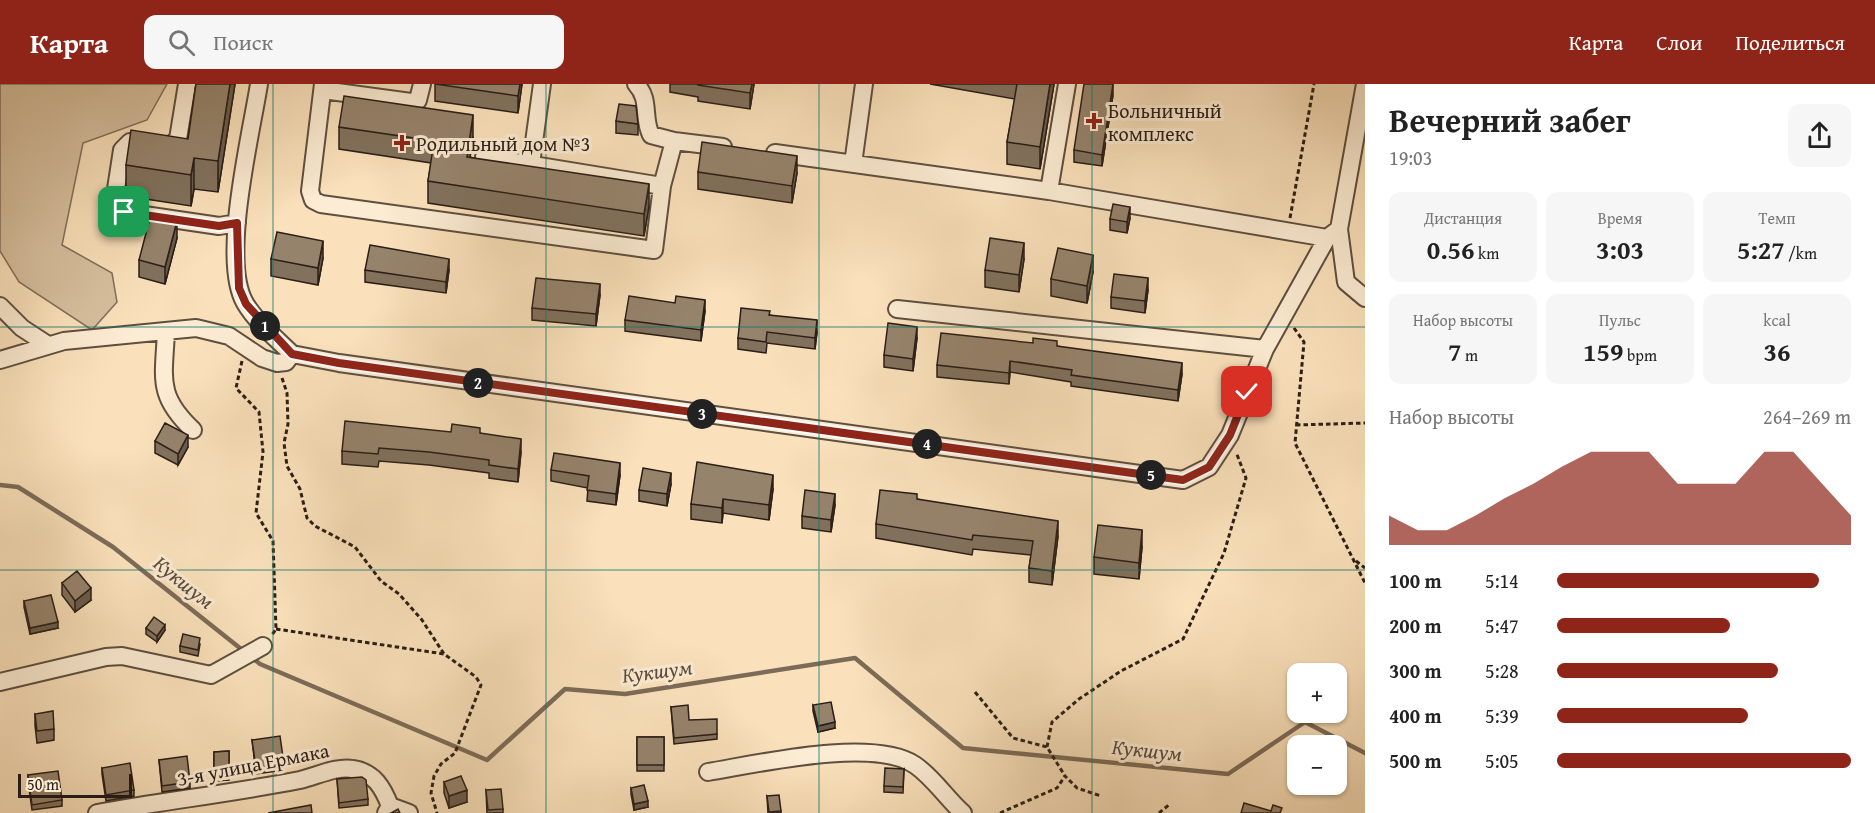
<!DOCTYPE html>
<html lang="ru">
<meta charset="utf-8">
<style>
body{margin:0;font-family:"Gentium Book Plus",serif;background:#f6f6f6;color:#222;height:100vh;display:flex;flex-direction:column;font-size:22px;white-space:nowrap}
*{box-sizing:border-box;margin:0}
p{font-size:20px;color:#767676}
.icon{flex:none;width:33px;height:33px;fill:none;stroke:currentColor;stroke-width:2;stroke-linecap:round;stroke-linejoin:round}
.map{position:relative;flex:1;overflow:hidden}
.drawer{display:flex;flex-direction:column;background:#fff;width:510px}
.drawer>*{flex:none}
.fabs{position:absolute;left:1287px;top:579px;display:grid;gap:12px}
.fabs a{display:grid;place-items:center;width:60px;height:60px;border-radius:12px;background:#fff;box-shadow:0 2px 4px #0004;font-size:30px}
.scale{position:absolute;left:18px;bottom:15px;width:114px;box-sizing:border-box;padding-left:6px;border:3px solid #2a1e17;border-top:0;font-size:16px;line-height:21px;white-space:nowrap;color:#2a1e17;-webkit-text-stroke:4px #fcecd3;paint-order:stroke}
.pin{position:absolute;display:grid;place-items:center;width:51px;height:51px;color:#fff;margin:-26px;border-radius:12px;box-shadow:0 3px 9px #0006}
.km{position:absolute;width:30px;height:30px;margin:-15px;border-radius:50%;background:#222;color:#fff;font-size:16px;line-height:30px;text-align:center}
.round{display:grid;place-items:center;flex:none;width:63px;height:63px;border-radius:12px;background:#f6f6f6}
.head{display:flex;align-items:center;justify-content:space-between;height:102px;padding:0 24px}
h1{font-size:33px;font-weight:700;line-height:45px}
.figures{display:grid;grid-template-columns:repeat(3,1fr);gap:9px;height:102px;padding:6px 24px}
.figures div{display:grid;align-content:center;border-radius:12px;background:#f6f6f6;text-align:center}
.figures b{font-size:26px;font-weight:700}
.figures small{font-size:16px;font-weight:400}
.figures p{font-size:16px}
.chart{height:168px;padding:12px 24px}
.chart p{display:flex;justify-content:space-between}
.chart svg{width:100%;height:108px;margin-top:6px;fill:#8f2418;opacity:.7}
ul{padding:0 24px;list-style:none;font-size:20px}
li{display:grid;grid-template-columns:96px 72px 1fr;align-items:center;height:45px}
li i{height:15px;border-radius:8px;background:#8f2418}
header{display:flex;align-items:center;gap:36px;box-sizing:border-box;height:84px;padding:0 30px;background:#8f2418;color:#fff}
header strong{font-size:28px}
nav{display:flex;gap:33px;margin-inline-start:auto;font-size:21px}
.search{width:420px;height:54px;background:#f6f6f6;display:flex;align-items:center;gap:15px;box-sizing:border-box;padding:0 21px;border-radius:12px;color:#767676;font-size:22px}
main{display:flex;flex:1;min-height:0}
.map>svg:first-child{display:block}
.green{fill:#d7c09f;stroke:#806f5b;stroke-width:1.5}
.lines{fill:none;stroke-linecap:round;stroke-linejoin:round}
.stream{stroke:#7c6b58;stroke-width:4.5}
.minor-casing{stroke:#5e4f40;stroke-width:20}
.path{stroke:#2a1e17;stroke-width:3;stroke-dasharray:4.5 3;stroke-linecap:butt}
.minor{stroke:#fcecd3;stroke-width:16}
.wall{fill:#81715d;stroke:#2a1e17;stroke-width:1.5}
.shaded-wall{fill:#695c4c;stroke:#2a1e17;stroke-width:1.5}
.building{fill:#96836c;stroke:#2a1e17;stroke-width:1.5}
.route-casing{stroke:#fff;stroke-width:12}
.route{stroke:#8f2418;stroke-width:8}
.grid{fill:none;stroke:#0f766e;stroke-width:1.5;stroke-opacity:0.55}
.poi-dot{fill:#8f2418;stroke:#fcecd3;stroke-width:2}
.labels{text-anchor:middle;dominant-baseline:central;stroke-width:6;stroke-linejoin:round;paint-order:stroke}
.poi-label{font-size:20px;fill:#2a1e17;stroke:#fcecd3;text-anchor:start}
.street-label{font-size:20px;fill:#2a1e17;stroke:#fcecd3}
.water-label{font-size:21px;font-style:italic;fill:#5a4b3d;stroke:#fcecd3}
</style>
<header>
<strong>Карта</strong>
<div class="search"><svg class="icon" aria-label="search" viewBox="0 0 24 24"><circle cx="10" cy="10" r="6"/><path d="M15 15l6 6"/></svg>Поиск</div>
<nav><a>Карта</a><a>Слои</a><a>Поделиться</a></nav>
</header>
<main>
<div class="map">
<svg width="1365" height="729" viewBox="0 0 1365 729">
<rect width="100%" height="100%" fill="#fae1bb"/>
<filter id="stains"><feTurbulence type="fractalNoise" baseFrequency=".00333" numOctaves="4"/><feColorMatrix values="0 0 0 0 .2 0 0 0 0 .09 0 0 0 0 .02 0 0 0 .5 -.17"/></filter>
<radialGradient id="worn" r=".72"><stop offset=".6" stop-color="#630" stop-opacity="0"/><stop offset="1" stop-color="#630" stop-opacity=".3"/></radialGradient>
<path class="green" d="M0 0H167L147 36 83 59 62 161 112 189 117 218 92 246 19 198 0 167Z"/>
<g class="lines">
<path class="stream" d="M0 401 18 403 113 463 260 580 487 676 565 605 625 610 855 574 963 664 1228 690 1305 638 1365 669"/>
<g class="minor-casing">
<path id="minor" d="M187 0 178 55 168 63 130 58 122 66 114 118 124 128 219 142 237 139
M259 0C251 51 220 176 245 219 256 238 277 255 292 270
M323 0 310 107 313 116 321 120 654 166 662 102 674 57
M636 0C651 16 642 33 651 51L674 57 723 63
M1365 0 1339 145 1346 198 1365 214
M323 6 411 18 418 16 422 0
M775 69 1049 107 1327 154
M484 73 662 102
M531 80 542 0
M853 80 864 0
M1049 107 1067 0
M0 222 22 244 48 261
M897 225 1265 265
M166 247C164 294 156 311 193 346
M292 270 339 279 1183 396 1209 383 1230 351 1265 265 1327 154 1339 145
M0 276 64 257 196 244 229 252 262 274 277 279 286 278 292 270
M0 598 106 573 122 572 211 591 263 562
M708 688C757 680 873 653 915 681 934 694 946 714 963 729
M390 722 409 729
M97 729C164 717 233 709 300 696 317 692 336 682 353 685 374 688 383 704 390 722L386 729"/>
</g>
<path class="path" d="M1290 134 1314 0
M1294 244 1304 258 1295 359 1365 499
M242 277 236 304 259 328 263 368 256 429 273 457 276 545 272 551
M282 294 287 309 288 340 284 359 287 382 300 405 307 434 315 442 355 463 381 497 399 510 422 536 444 570 476 593 481 601 455 669 441 680 434 692 431 709 437 729
M1296 341 1365 339
M1356 477 1365 484
M276 545 444 570
M975 608 1013 654 1047 663 1065 692
M1047 663 1052 638 1079 615 1121 587 1183 555 1224 469 1246 394 1236 368
M1000 729 1057 704 1065 692 1077 704 1101 712
M1159 729 1170 720"/>
<use href="#minor" class="minor"/>
</g>
<path class="wall" d="M196 0H235L218 108 194 105 191 122 126 112V81L188 55Z
M435 0H522L518 29 435 17Z
M670 0H754L750 25 698 17V13L670 8Z
M930 0H1054L1040 85 1007 80V58L1015 15Z
M1113 11 1102 82 1074 78V66Z
M616 37 638 40V51L616 49Z
M339 43 473 53 470 73 649 122 644 152 428 119V97L431 79 339 65Z
M698 88 797 89 792 119 698 105Z
M1130 134 1127 149 1110 146V135Z
M177 154 165 200 139 193V176Z
M323 174 318 201 271 192V175Z
M1024 175 1019 208 985 203V186Z
M365 186H449L446 209 365 198Z
M1093 188 1087 219 1051 212V195Z
M1148 206 1145 229 1111 224V213Z
M600 211 596 242 532 236V224Z
M705 227 701 257 625 247V236Z
M770 231 817 248 815 265 767 259 766 269 738 265V254Z
M917 254 913 287 884 283V271Z
M1033 259 1057 262 1182 290 1178 317 1071 302V298L1010 288 1009 300 937 293V281Z
M451 348 480 349 521 368 518 398 489 394V389L429 381 379 377 378 383 342 380V367Z
M155 357 188 363 178 381 155 369Z
M551 386 620 391 616 421 587 417 588 404 551 397Z
M671 400 667 422 639 417V406Z
M773 405 769 436 723 429 722 439 691 435V420Z
M917 415 1058 452 1052 501 1029 498V484L1031 471 973 465 972 471 876 454V440Z
M835 421 831 448 802 444V432Z
M1142 463 1139 495 1094 490V473Z
M62 499 91 516 75 528 62 511Z
M24 517 58 544 30 550 24 523Z
M146 544 165 546 157 558 146 550Z
M200 560 198 572 180 568V562Z
M813 621 835 644 818 648 813 627Z
M671 623 689 636 717 650V655L674 660Z
M35 630 54 645V656L37 659 35 641Z
M637 653H664V687H637Z
M252 656 284 680V686L256 690Z
M229 667V696L214 697V668Z
M159 676 190 698V704L162 708Z
M102 684 134 706V712L106 717 102 690Z
M904 685 903 709 884 708V702Z
M28 691 62 716V722L32 726 28 697Z
M337 695 368 715V721L339 724Z
M444 698 467 718 449 724 444 709Z
M631 704 648 723 634 726 631 710Z
M486 706 503 725V729H487Z
M767 712 781 727V729H768Z"/>
<path class="shaded-wall" d="M230 0H235L218 108V77Z
M520 0H522L518 29V12Z
M752 0H754L750 25V9Z
M1050 0H1054L1040 85V63Z
M1113 0V11L1102 82V71Z
M473 31V53L467 95V73Z
M797 72V89L792 119V102Z
M194 74V105L191 122V91Z
M649 100V122L644 152V130Z
M1130 123V134L1127 149V138Z
M177 137V154L165 200V183Z
M323 157V174L318 201V184Z
M1024 159V175L1019 208V191Z
M1093 171V188L1087 219V202Z
M449 175V186L446 209V198Z
M1148 194V206L1145 229V217Z
M600 200V211L596 242V230Z
M705 216V227L701 257V246Z
M817 236V248L815 265V254Z
M917 243V254L913 287V275Z
M1010 277V288L1009 300V289Z
M1182 279V290L1178 317V306Z
M188 351V363L178 381V370Z
M521 355V368L518 398V385Z
M620 379V391L616 421V410Z
M671 389V400L667 422V410Z
M773 391V405L769 436V421Z
M835 410V421L831 448V436Z
M723 415V429L722 439V424Z
M1058 437V452L1052 501V487Z
M1142 446V463L1139 495V479Z
M91 504V516L75 528V517Z
M58 538V544L30 550V544Z
M165 541V546L157 558V552Z
M835 638V644L818 648V642Z
M467 706V718L449 724V712Z
M648 717V723L634 726V720Z"/>
<path class="building" d="M196 0H230L218 77 194 74 191 91 126 81 131 46 188 55Z
M435 0H520L518 12Z
M698 0H752L750 9 698 1Z
M1017 0H1050L1040 63 1007 58Z
M1084 0H1113L1102 71 1074 66Z
M344 12 473 31 467 73 649 100 644 130 428 97 434 57 339 43Z
M619 20 636 22 638 40 616 37Z
M702 58 797 72 792 102 698 88Z
M1113 120 1130 123 1127 138 1110 135Z
M151 130 177 137 165 183 139 176Z
M277 148 323 157 318 184 271 175Z
M990 154 1024 159 1019 191 985 186Z
M370 161 449 175 446 198 365 186Z
M1058 164 1093 171 1087 202 1051 195Z
M1114 190 1148 194 1145 217 1111 213Z
M536 194 600 200 596 230 532 224Z
M629 212 675 219 676 212 705 216 701 246 625 236Z
M741 224 770 227 769 231 817 236 815 254 767 248 766 258 738 254Z
M888 239 917 243 913 275 884 271Z
M941 249 1033 259V254L1057 257V262L1182 279 1178 306 1071 291 1072 286 1010 277 1009 289 937 281Z
M345 337 451 348 452 340 480 344V349L521 355 518 385 489 381V376L429 368 379 364 378 370 342 367Z
M165 339 188 351 178 370 155 357Z
M554 369 620 379 616 410 587 406 589 392 551 386Z
M697 378 773 391 769 421 723 415 722 424 691 420Z
M643 384 671 389 667 410 639 406Z
M805 406 835 410 831 436 802 432Z
M880 406 917 410V415L1058 437 1052 487 1029 484 1033 457 973 451 972 456 876 440Z
M1098 441 1142 446 1139 479 1094 473Z
M77 487 91 504 75 517 62 499Z
M51 511 58 538 30 544 24 517Z
M154 533 165 541 157 552 146 544Z
M183 550 200 554 198 566 180 562Z
M831 618 835 638 818 642 813 621Z
M688 621 689 636 717 635V650L674 654 671 623Z
M53 627 54 645 37 647 35 630Z
M280 652 284 680 256 684 252 656Z
M637 653H664V681H637Z
M229 667V685H214V668Z
M187 672 190 698 162 702 159 676Z
M130 679 134 706 106 711 102 684Z
M885 684 904 685 903 703 884 702Z
M58 687 62 716 32 721 28 691Z
M461 692 467 706 449 712 444 698Z
M362 693 366 696 368 715 339 719 337 695Z
M644 701 648 717 634 720 631 704Z
M501 705 503 725 488 726 486 706Z
M779 711 781 727 769 728 767 712Z
M1244 719 1271 727 1273 721 1282 724 1280 729H1241Z
M311 721 312 729H268Z
M398 725 400 729H391Z"/>
<g class="lines">
<g class="route-casing">
<path id="route" d="M124 128 219 142 237 139 239 204 246 220 292 270 339 279 1183 396 1209 383 1230 351 1247 308"/>
</g>
<use href="#route" class="route"/>
</g>
<path class="grid" d="M273 0V729M546 0V729M819 0V729M1092 0V729M0 243H1365M0 486H1365"/>
<g class="poi-dot">
<path d="M1091 28h6v6h6v6h-6v6h-6v-6h-6v-6h6z"/>
<path d="M399 50h6v6h6v6h-6v6h-6v-6h-6v-6h6z"/>
</g>
<g class="labels">
<g class="poi-label">
<text x="1108" y="26">Больничный<tspan x="1108" dy="23">комплекс</tspan></text>
<text x="416" y="59">Родильный дом №3</text>
</g>
<g class="street-label">
<text transform="translate(253 680) rotate(-11)">3-я улица Ермака</text>
</g>
<g class="water-label">
<text transform="translate(184 498) rotate(39)">Кукшум</text>
<text transform="translate(657 587) rotate(-7)">Кукшум</text>
<text transform="translate(1147 666) rotate(6)">Кукшум</text>
</g>
</g>
<rect width="100%" height="100%" filter="url(#stains)"/>
<rect width="100%" height="100%" fill="url(#worn)"/>
</svg>
<div class="fabs">
<a>+</a>
<a>−</a>
</div>
<div class="scale">50 m</div>
<div class="pin" style="left:124px;top:128px;background:#1e9e55"><svg class="icon" aria-label="arrive" viewBox="0 0 24 24"><path d="M6 21V4h12l-3 4 3 4H6"/></svg></div>
<div class="pin" style="left:1247px;top:308px;background:#d93025"><svg class="icon" aria-label="check" viewBox="0 0 24 24"><path d="M5 12l5 5 9-10"/></svg></div>
<b class="km" style="left:265px;top:242px">1</b>
<b class="km" style="left:478px;top:299px">2</b>
<b class="km" style="left:702px;top:330px">3</b>
<b class="km" style="left:927px;top:360px">4</b>
<b class="km" style="left:1151px;top:391px">5</b>
</div>
<section class="drawer">
<div class="head"><div><h1>Вечерний забег</h1><p>19:03</p></div><a class="round"><svg class="icon" aria-label="share" viewBox="0 0 24 24"><path d="M12 15V3M7 8l5-5 5 5M5 13v7h14v-7"/></svg></a></div>
<div class="figures">
<div><p>Дистанция</p><b>0.56<small> km</small></b></div>
<div><p>Время</p><b>3:03</b></div>
<div><p>Темп</p><b>5:27<small> /km</small></b></div>
</div>
<div class="figures">
<div><p>Набор высоты</p><b>7<small> m</small></b></div>
<div><p>Пульс</p><b>159<small> bpm</small></b></div>
<div><p>kcal</p><b>36</b></div>
</div>
<div class="chart"><p><span>Набор высоты</span>264–269 m</p>
<svg viewBox="0 0 160 44" preserveAspectRatio="none"><path d="M0 44V32L10 38L20 38L30 32L40 25L50 19L60 12L70 6L80 6L90 6L100 19L110 19L120 19L130 6L140 6L150 19L160 32V44z"/></svg>
</div>
<ul>
<li><b>100 m</b>5:14<i style="width:89%"></i></li>
<li><b>200 m</b>5:47<i style="width:59%"></i></li>
<li><b>300 m</b>5:28<i style="width:75%"></i></li>
<li><b>400 m</b>5:39<i style="width:65%"></i></li>
<li><b>500 m</b>5:05<i style="width:100%"></i></li>
</ul>
</section>
</main>
